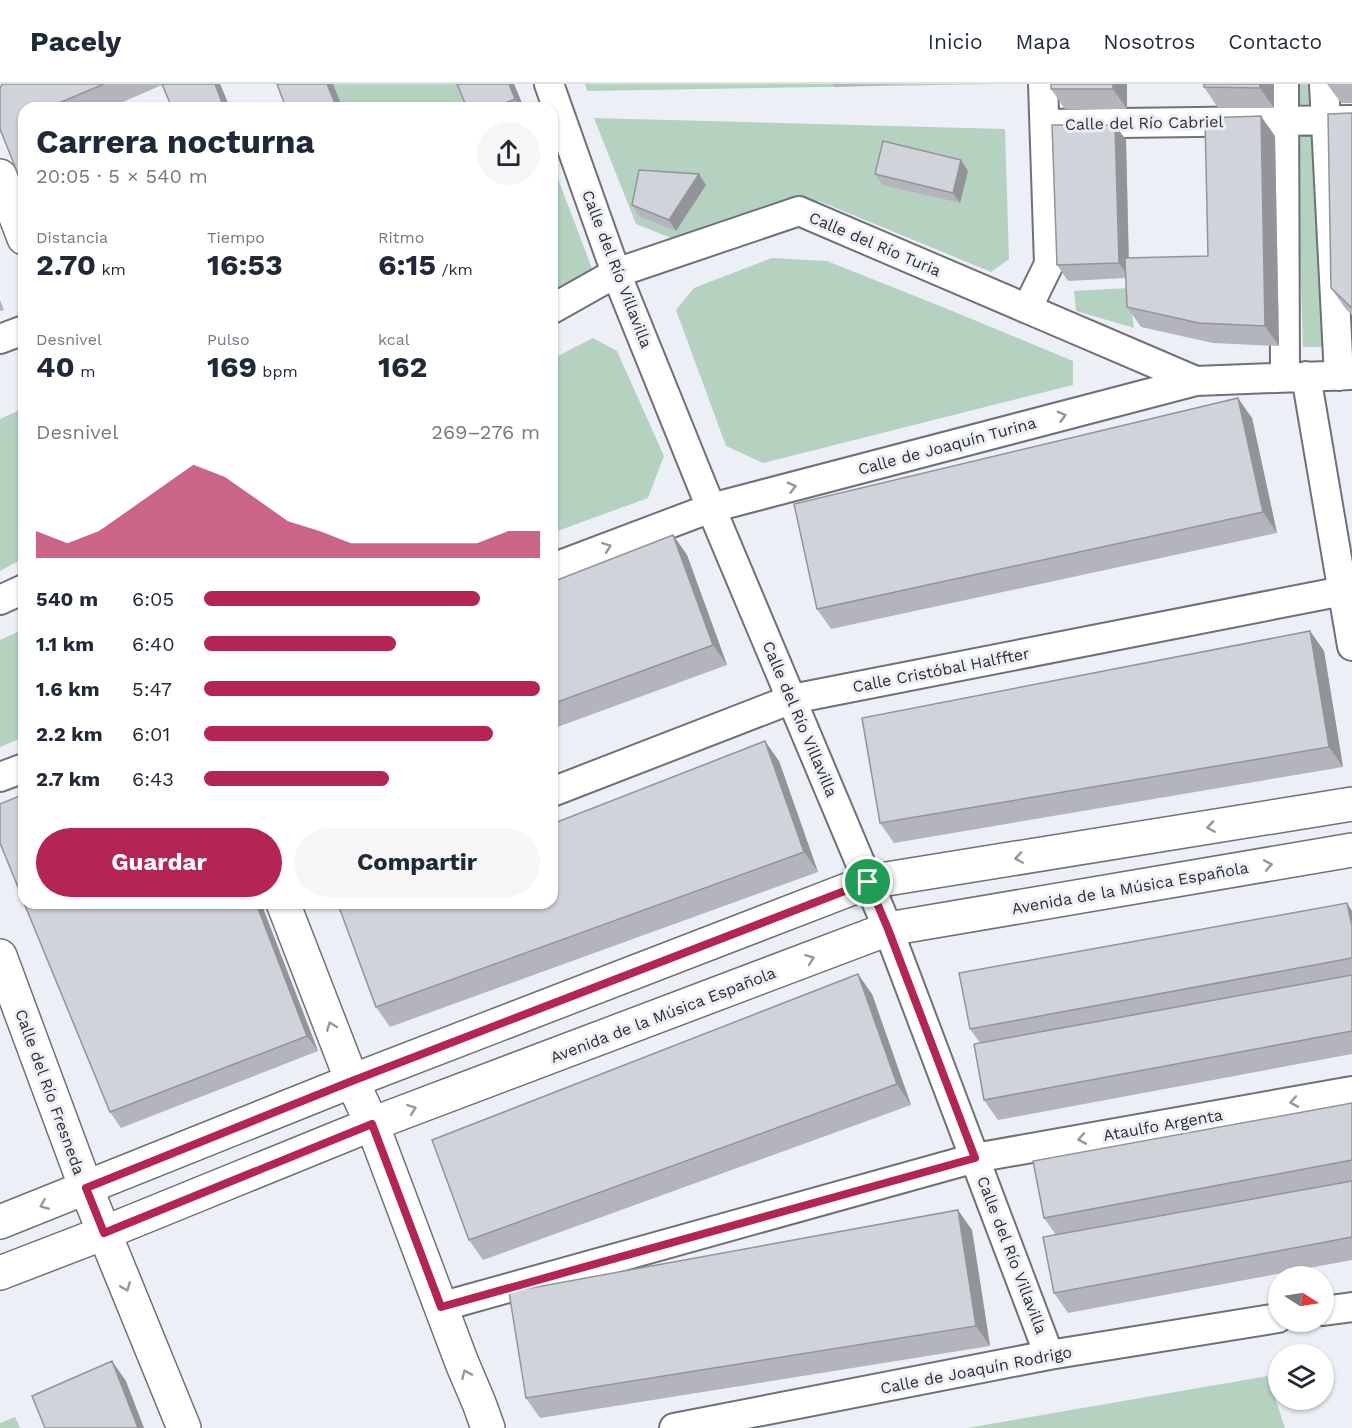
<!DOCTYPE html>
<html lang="es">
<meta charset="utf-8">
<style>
body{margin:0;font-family:"Work Sans",sans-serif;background:#f6f6f7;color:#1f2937;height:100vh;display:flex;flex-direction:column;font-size:22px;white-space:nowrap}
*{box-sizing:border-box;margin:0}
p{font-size:20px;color:#747a83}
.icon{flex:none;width:33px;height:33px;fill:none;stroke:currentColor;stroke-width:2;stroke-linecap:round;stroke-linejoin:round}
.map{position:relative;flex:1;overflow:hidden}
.side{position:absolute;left:18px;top:18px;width:540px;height:807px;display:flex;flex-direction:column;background:#fff;border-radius:18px;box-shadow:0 2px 4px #0004}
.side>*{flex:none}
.needle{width:39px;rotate:102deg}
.buttons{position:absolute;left:1268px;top:1182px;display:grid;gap:12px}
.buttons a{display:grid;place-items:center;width:66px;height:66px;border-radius:50%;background:#fff;box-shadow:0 2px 4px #0004;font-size:30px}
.pin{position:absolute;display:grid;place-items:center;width:51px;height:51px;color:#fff;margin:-26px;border:3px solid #fff;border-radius:50%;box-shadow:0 2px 6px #0007}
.round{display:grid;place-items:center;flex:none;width:63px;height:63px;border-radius:32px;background:#f6f6f7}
.head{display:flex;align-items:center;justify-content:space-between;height:102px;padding:0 18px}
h1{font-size:33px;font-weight:700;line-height:45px}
.stats{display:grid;grid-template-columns:repeat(3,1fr);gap:9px;height:102px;padding:6px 18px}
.stats div{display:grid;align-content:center}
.stats b{font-size:30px;font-weight:700}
.stats small{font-size:16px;font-weight:400}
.stats p{font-size:16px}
.chart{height:168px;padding:12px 18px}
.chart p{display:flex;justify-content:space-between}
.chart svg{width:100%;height:108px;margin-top:6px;fill:#b52553;opacity:.7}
.button{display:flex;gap:12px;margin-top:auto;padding:12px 18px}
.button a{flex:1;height:69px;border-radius:36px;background:#b52553;color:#fff;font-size:24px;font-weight:700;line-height:69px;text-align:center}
.button a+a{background:#f6f6f7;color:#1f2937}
ul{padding:0 18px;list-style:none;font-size:20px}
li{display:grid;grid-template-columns:96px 72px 1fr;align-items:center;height:45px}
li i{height:15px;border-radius:8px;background:#b52553}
header{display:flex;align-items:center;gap:36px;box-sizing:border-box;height:84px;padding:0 30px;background:#fff;border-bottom:2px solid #e0e1e3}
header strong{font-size:28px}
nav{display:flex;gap:33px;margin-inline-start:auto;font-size:21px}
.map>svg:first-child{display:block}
.green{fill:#b5d2c1}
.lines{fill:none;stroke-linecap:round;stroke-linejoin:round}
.street-casing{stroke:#6f7178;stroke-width:32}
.secondary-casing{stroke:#6f7178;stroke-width:36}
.street{stroke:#fff;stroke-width:28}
.secondary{stroke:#fff;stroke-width:33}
.wall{fill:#b4b5bc}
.shaded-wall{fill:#929499}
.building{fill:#d1d3db;stroke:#929499;stroke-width:1.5}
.oneway{stroke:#979798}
.route-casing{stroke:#fff;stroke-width:12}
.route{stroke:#b52553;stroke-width:8}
.labels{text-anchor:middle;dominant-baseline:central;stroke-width:6;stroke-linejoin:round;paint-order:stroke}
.street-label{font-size:16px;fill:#2f2f32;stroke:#edeff7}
</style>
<header>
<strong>Pacely</strong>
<nav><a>Inicio</a><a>Mapa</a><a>Nosotros</a><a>Contacto</a></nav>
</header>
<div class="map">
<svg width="1352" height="1344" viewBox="0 0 1352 1344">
<rect width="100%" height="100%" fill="#edeff7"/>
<path class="green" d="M333 0H463L473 24H343Z
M585 0H999L587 7Z
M1298 0H1317V24L1298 25Z
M594 34 1005 45 1009 175 991 188 819 117 676 156 636 140Z
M1296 52H1320L1326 263H1303Z
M552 79 593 187 552 208Z
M772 174 827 177 950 226 1073 277V301L763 379 726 362 676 226 694 204Z
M1129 204 1134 244 1076 227 1074 207Z
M593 254 617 267 664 372 648 414 552 449V275Z
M24 324V474L0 487V335Z
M24 545V653L0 663V556Z
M1268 1292 1285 1344H967Z
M15 1333 20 1344H0V1339Z"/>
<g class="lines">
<g class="street-casing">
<path id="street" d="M549 0 616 189 711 424 888 845 1049 1271
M1284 0 1285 293
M1324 0 1339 292
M1045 40 1352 36
M552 225 616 189 799 127 1196 297
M1027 225 1049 180 1043 0
M0 255 24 246
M1306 292 1352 562
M552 484 711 424 1196 297 1352 291
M0 516 24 505
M0 693 24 684
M552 708 792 615 1343 507
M440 1223 975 1074 1352 1007
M1323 1227 1352 1223
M674 1344 1049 1271 1278 1234"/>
</g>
<g class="secondary-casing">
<path id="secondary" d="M0 92 24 154
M283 819 352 997 372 1040 462 1279 479 1319 488 1344
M0 872 86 1104 184 1344
M0 1138 352 997 868 798 1352 720
M0 1189 104 1149 372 1040 888 845 1352 766"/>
</g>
<use href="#street" class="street"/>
<use href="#secondary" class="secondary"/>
</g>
<path class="wall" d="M2 0H220L230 24 162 1 109 24H24Z
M457 0H514L524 24H467Z
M832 0H910L834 3Z
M1127 0V25H1065L1051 5Z
M1204 0H1274V24H1218L1204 3Z
M1327 0H1352V19H1341Z
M1352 29V231L1345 224 1331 204Z
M1115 41 1126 56 1129 174 1208 172 1275 52 1279 262 1213 259 1141 243 1127 223 1126 194 1068 197 1057 181Z
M961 76 968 87 960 119 882 101 875 90Z
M706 101 676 147 639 132 632 121Z
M0 216 4 226 0 227Z
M1252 334 1277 449 831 545 817 525Z
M673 451 687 471 727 581 552 645V498Z
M1310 547 1324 567 1343 683 894 759 880 739Z
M779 677 818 788 390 943 376 923Z
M261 819 318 967 121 1044 110 1028Z
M1352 827V970L998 1036 984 1016 980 959 970 945Z
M872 910 911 1021 483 1176 469 1156Z
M1352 1019V1176L1068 1229 1054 1209 1056 1151 1044 1134Z
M972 1146 990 1262 540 1334 526 1314Z"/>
<path class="shaded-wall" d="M215 0H220L230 24H224Z
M327 0H333L343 24H337Z
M509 0H514L524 24H521L515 15Z
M1113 0H1127V25L1113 5Z
M1260 0H1274V24L1260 4Z
M1261 32 1275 52 1279 262 1265 242Z
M1115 41 1126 56 1129 194 1119 179Z
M961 76 968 87 960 119 953 109Z
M699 90 706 101 676 147 669 136Z
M1238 314 1252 334 1277 449 1263 428Z
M673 451 687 471 727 581 713 561Z
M1310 547 1324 567 1343 683 1329 663Z
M765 657 779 677 818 788 804 768Z
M256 819H261L318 967 307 952Z
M1347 819 1352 827V842Z
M858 890 872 910 911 1021 897 1000Z
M958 1126 972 1146 990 1262 976 1242Z
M112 1277 126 1297 144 1344H138Z"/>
<path class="building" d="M2 0H104L47 24H24V105L0 45V5Z
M162 0H215L224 24H172Z
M277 0H327L337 24H286Z
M457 0H509L515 15 493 24H467Z
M1051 0H1113V5H1051Z
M1204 0H1260V4L1204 3Z
M1352 29V224L1331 204 1328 30Z
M1261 32 1265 242 1199 239 1127 223 1125 174 1208 172 1205 34Z
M1052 41H1115L1119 179 1057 181Z
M883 57 961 76 953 109 875 90Z
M639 86 699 90 669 136 632 121Z
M1238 314 1263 428 817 525 794 420Z
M673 451 713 561 552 620V498Z
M1310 547 1329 663 880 739 862 634Z
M765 657 804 768 376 923 339 823 350 819H552V740Z
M24 710V818L0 759V720Z
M24 819H256L307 952 110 1028Z
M1347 819 1352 842V874L970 945 959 889Z
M858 890 897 1000 469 1156 432 1056Z
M1352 891V947L984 1016 974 960Z
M1352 1019V1076L1044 1134 1033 1077Z
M1352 1097V1153L1054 1209 1043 1153Z
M958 1126 976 1242 526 1314 509 1208Z
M112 1277 138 1344H45L32 1312Z"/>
<defs><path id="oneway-chevron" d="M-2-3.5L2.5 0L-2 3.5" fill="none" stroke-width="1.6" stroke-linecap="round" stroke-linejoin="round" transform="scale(1.5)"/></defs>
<g class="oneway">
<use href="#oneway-chevron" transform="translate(1062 332) rotate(-15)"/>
<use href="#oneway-chevron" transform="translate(792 403) rotate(-15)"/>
<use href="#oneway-chevron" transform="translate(607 463) rotate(-21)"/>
<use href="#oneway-chevron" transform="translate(1211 743) rotate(171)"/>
<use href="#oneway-chevron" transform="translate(1019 774) rotate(171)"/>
<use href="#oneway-chevron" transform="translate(1268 781) rotate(-10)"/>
<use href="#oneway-chevron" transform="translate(810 875) rotate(-21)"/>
<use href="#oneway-chevron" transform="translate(331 942) rotate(-111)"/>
<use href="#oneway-chevron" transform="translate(1294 1018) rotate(170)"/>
<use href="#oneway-chevron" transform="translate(412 1025) rotate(-21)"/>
<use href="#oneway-chevron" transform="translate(1082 1055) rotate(170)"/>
<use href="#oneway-chevron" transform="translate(44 1121) rotate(158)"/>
<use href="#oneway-chevron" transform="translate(126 1203) rotate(68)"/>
<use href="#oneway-chevron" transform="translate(466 1290) rotate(-114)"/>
</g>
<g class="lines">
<g class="route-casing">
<path id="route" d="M868 798 888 845 975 1074 441 1223 372 1040 104 1149 86 1104 352 997Z"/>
</g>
<use href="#route" class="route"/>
</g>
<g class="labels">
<g class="street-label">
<text transform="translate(1144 39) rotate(-1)">Calle del Río Cabriel</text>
<text transform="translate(875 160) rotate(23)">Calle del Río Turia</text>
<text transform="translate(617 185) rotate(69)">Calle del Río Villavilla</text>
<text transform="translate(947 362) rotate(-15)">Calle de Joaquín Turina</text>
<text transform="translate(941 586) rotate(-11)">Calle Cristóbal Halffter</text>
<text transform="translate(800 635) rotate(67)">Calle del Río Villavilla</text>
<text transform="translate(1130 804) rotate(-10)">Avenida de la Música Española</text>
<text transform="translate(663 931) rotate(-21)">Avenida de la Música Española</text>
<text transform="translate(50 1008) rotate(70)">Calle del Río Fresneda</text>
<text transform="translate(1163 1041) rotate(-10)">Ataulfo Argenta</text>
<text transform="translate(1012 1171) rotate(69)">Calle del Río Villavilla</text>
<text transform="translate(976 1286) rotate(-11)">Calle de Joaquín Rodrigo</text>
</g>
</g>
</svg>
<div class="buttons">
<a><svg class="needle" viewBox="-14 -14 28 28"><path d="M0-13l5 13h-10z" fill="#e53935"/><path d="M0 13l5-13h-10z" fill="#747a83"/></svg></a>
<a><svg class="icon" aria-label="layers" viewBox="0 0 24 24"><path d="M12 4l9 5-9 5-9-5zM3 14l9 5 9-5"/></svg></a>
</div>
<div class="pin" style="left:868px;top:798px;background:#1e9e55"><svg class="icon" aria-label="arrive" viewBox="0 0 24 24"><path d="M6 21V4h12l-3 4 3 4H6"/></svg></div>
<section class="side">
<div class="head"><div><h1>Carrera nocturna</h1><p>20:05 · 5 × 540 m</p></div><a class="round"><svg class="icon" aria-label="share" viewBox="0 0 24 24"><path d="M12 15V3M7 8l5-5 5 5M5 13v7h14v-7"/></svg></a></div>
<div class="stats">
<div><p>Distancia</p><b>2.70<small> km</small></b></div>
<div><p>Tiempo</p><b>16:53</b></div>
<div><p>Ritmo</p><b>6:15<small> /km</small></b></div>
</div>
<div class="stats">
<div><p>Desnivel</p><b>40<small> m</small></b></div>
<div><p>Pulso</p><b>169<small> bpm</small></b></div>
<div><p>kcal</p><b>162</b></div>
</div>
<div class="chart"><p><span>Desnivel</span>269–276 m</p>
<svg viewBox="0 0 160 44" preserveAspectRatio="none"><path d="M0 44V33L10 38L20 33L30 24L40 15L50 6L60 11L70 20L80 29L90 33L100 38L110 38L120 38L130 38L140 38L150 33L160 33V44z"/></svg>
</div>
<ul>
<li><b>540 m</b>6:05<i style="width:82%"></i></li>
<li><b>1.1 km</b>6:40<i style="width:57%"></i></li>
<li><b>1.6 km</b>5:47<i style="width:100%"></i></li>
<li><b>2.2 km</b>6:01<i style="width:86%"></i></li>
<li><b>2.7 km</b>6:43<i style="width:55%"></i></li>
</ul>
<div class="button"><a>Guardar</a><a>Compartir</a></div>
</section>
</div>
